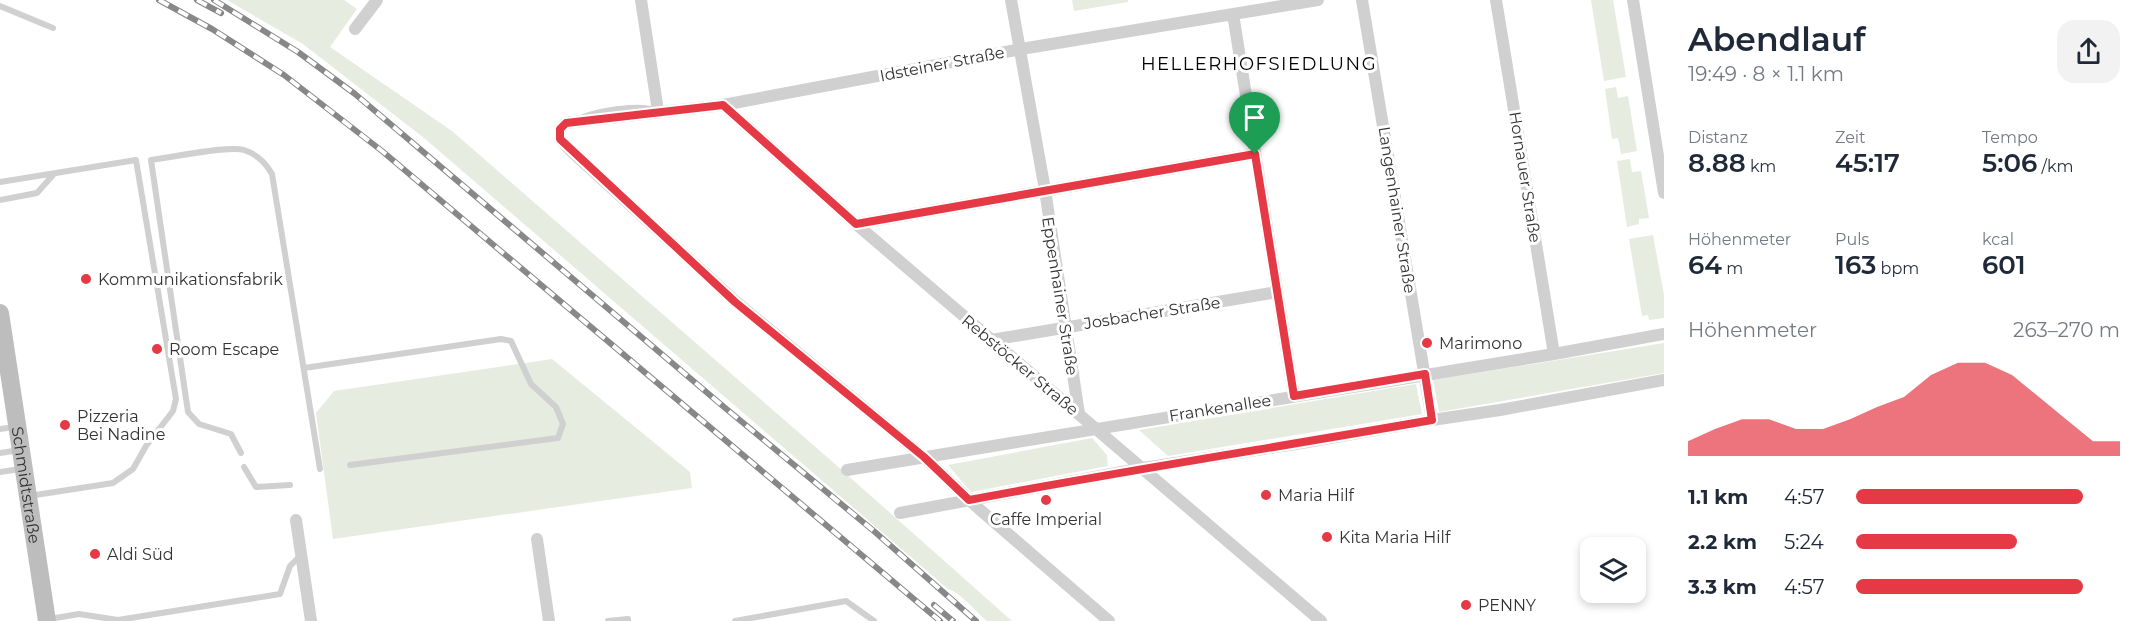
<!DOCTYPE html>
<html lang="de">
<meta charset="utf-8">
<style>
body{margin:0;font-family:Montserrat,sans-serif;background:#f2f2f3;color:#1f2937;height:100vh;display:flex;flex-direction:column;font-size:22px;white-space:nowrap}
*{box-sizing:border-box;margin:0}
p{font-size:20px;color:#747a83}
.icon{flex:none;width:33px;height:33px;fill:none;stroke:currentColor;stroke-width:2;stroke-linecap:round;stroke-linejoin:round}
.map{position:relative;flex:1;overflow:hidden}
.sheet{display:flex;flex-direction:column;background:#fff;width:480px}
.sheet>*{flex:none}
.tools{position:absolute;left:1580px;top:537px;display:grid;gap:12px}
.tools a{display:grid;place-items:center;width:66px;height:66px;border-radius:12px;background:#fff;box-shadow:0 3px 9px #0003;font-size:30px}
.pin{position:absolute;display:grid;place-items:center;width:51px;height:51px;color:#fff;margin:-62px -26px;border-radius:50% 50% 50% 0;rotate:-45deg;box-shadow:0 0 6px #0007}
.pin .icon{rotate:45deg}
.round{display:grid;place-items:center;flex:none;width:63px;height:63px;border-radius:18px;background:#f2f2f3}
.head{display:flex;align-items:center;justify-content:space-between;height:102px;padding:0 24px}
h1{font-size:33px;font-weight:600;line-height:45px}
.figures{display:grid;grid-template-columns:repeat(3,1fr);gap:9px;height:102px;padding:6px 24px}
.figures div{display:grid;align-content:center}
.figures b{font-size:26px;font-weight:600}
.figures small{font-size:16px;font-weight:400}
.figures p{font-size:16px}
.chart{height:168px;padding:12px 24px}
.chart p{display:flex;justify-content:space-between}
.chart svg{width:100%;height:108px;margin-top:6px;fill:#e63946;opacity:.7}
ul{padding:0 24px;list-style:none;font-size:20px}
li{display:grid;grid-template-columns:96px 72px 1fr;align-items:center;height:45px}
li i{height:15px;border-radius:8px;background:#e63946}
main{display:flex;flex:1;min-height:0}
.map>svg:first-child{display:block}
.green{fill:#e6ecdf}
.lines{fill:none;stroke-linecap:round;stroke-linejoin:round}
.lane{stroke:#d0d0d0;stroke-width:6}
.street{stroke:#d0d0d0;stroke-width:12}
.secondary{stroke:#bdbdbd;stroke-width:18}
.rail-casing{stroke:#888;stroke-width:6}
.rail{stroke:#fff;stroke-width:4;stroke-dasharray:11;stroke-linecap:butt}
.route-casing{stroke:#fff;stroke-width:12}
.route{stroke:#e63946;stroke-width:8}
.poi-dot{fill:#e63946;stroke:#fff;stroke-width:2}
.labels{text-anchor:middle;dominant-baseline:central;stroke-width:6;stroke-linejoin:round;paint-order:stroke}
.street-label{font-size:16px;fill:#333;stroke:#fff}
.poi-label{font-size:16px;fill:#333;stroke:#fff;text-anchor:start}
.neighbourhood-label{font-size:18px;letter-spacing:1.5px;fill:#000;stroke:#fff}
</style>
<main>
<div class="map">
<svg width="1664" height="621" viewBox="0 0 1664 621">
<rect width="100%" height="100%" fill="#fff"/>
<path class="green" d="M227 0H344L357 9 330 47 452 131 827 457 1012 621H987C975 611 961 593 948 589L424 138 303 44Z
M1072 0H1128V2L1074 11Z
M1591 0H1613L1626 77 1604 81Z
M1616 87 1618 98 1628 96 1637 151 1621 154 1618 138 1612 139 1605 89Z
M1630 159 1632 172 1641 171 1649 218 1639 219V224L1627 227 1617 161Z
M1653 235 1664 295V318L1649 320 1648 315 1642 316 1629 239Z
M1664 343V373L1439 412 1433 380Z
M552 359 690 472 692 488 333 539 316 413 334 391Z
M1416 384 1422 414 1168 456 1139 430Z
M1092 438 1107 455 1108 466 971 492 948 465Z"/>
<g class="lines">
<path class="lane" d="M0 6 53 28
M583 117C600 111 633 105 650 109
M0 182 136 160 176 399 173 411 146 446 133 469 113 483 29 496
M0 200 37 193 53 175
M304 368 501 339 511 341 531 384 556 407 563 424 558 438 350 465
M0 429 14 427
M0 453 20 450
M241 453 231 434 199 424 188 412 151 160C169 158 229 145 244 150 256 154 266 163 272 174L320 469
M244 467 256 487 290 485
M0 472 20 469
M50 619 79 614 118 620 280 594 290 566 301 555
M608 621 628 619V621
M735 621 846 601 874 621"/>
<path class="street" d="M641 0 658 111
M1011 0 1045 190 1079 414
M1362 0 1432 420
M1496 0 1554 354
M1633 0 1664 193
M1233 14 1294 396
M355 29 377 0
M723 105 856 224 1321 621
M856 224 1255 154
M991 340 1277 292
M847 470 1554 354 1664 334
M900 513 1143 468 1302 443 1432 420 1500 410 1664 380
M296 520 311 621
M537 539 549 621
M1109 621 978 508 924 457 735 301 570 150 560 139V129L566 123 723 105 1021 49 1318 0"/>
<path class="secondary" id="s1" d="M0 313 47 621"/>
<g class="rail-casing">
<path id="rail" d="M159 0 212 29 284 75 382 151 940 621
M197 0 221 13
M214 0 298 52 355 94 724 407 875 532 976 621
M934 605 953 621"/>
</g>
<use href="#rail" class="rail"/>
</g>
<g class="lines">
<g class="route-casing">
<path id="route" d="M723 105 856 224 1255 154 1294 396 1425 374 1432 420C1278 447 1123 471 969 500L924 457 735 302 560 139V129L566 123Z"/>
</g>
<use href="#route" class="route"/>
</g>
<g class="poi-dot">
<circle cx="86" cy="279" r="6"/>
<circle cx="1427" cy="343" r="6"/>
<circle cx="157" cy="349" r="6"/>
<circle cx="65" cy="425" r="6"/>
<circle cx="1266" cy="495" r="6"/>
<circle cx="1046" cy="500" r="6"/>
<circle cx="1327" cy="537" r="6"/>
<circle cx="95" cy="554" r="6"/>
<circle cx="1466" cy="605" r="6"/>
</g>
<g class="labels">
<g class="street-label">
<text transform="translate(942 64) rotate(-11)">Idsteiner Straße</text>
<text transform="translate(1525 177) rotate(81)">Hornauer Straße</text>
<text transform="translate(1397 210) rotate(81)">Langenhainer Straße</text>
<text transform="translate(1060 296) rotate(81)">Eppenhainer Straße</text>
<text transform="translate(1152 313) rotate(-9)">Josbacher Straße</text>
<text transform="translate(1020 365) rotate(40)">Rebstöcker Straße</text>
<text transform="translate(1220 408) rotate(-9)">Frankenallee</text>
<text stroke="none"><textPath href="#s1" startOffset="174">Schmidtstraße</textPath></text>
</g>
<g class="poi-label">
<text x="98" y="279">Kommunikationsfabrik</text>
<text x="1439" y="343">Marimono</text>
<text x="169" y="349">Room Escape</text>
<text x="77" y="416">Pizzeria<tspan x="77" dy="18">Bei Nadine</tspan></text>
<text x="1278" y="495">Maria Hilf</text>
<text x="1046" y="519" text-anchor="middle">Caffe Imperial</text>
<text x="1339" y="537">Kita Maria Hilf</text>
<text x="107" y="554">Aldi Süd</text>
<text x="1478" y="605">PENNY</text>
</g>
<g class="neighbourhood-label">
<text x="1259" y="64">HELLERHOFSIEDLUNG</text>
</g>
</g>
</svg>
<div class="tools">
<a><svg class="icon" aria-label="layers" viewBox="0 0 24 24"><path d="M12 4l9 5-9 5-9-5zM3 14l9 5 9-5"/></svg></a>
</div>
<div class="pin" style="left:1255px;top:154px;background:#1e9e55"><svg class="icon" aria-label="arrive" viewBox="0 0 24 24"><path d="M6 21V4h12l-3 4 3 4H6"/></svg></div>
</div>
<section class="sheet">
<div class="head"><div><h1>Abendlauf</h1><p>19:49 · 8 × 1.1 km</p></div><a class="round"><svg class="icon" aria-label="share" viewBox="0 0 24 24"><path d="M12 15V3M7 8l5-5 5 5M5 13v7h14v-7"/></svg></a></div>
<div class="figures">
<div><p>Distanz</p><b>8.88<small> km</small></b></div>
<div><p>Zeit</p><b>45:17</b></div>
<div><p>Tempo</p><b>5:06<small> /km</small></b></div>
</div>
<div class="figures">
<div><p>Höhenmeter</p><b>64<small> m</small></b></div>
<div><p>Puls</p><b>163<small> bpm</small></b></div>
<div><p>kcal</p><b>601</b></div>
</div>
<div class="chart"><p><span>Höhenmeter</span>263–270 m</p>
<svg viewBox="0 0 160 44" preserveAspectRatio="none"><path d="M0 44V38L10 33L20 29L30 29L40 33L50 33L60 29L70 24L80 20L90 11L100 6L110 6L120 11L130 20L140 29L150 38L160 38V44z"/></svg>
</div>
<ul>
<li><b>1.1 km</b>4:57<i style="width:86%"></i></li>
<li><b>2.2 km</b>5:24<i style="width:61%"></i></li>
<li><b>3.3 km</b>4:57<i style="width:86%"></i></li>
</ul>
</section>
</main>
